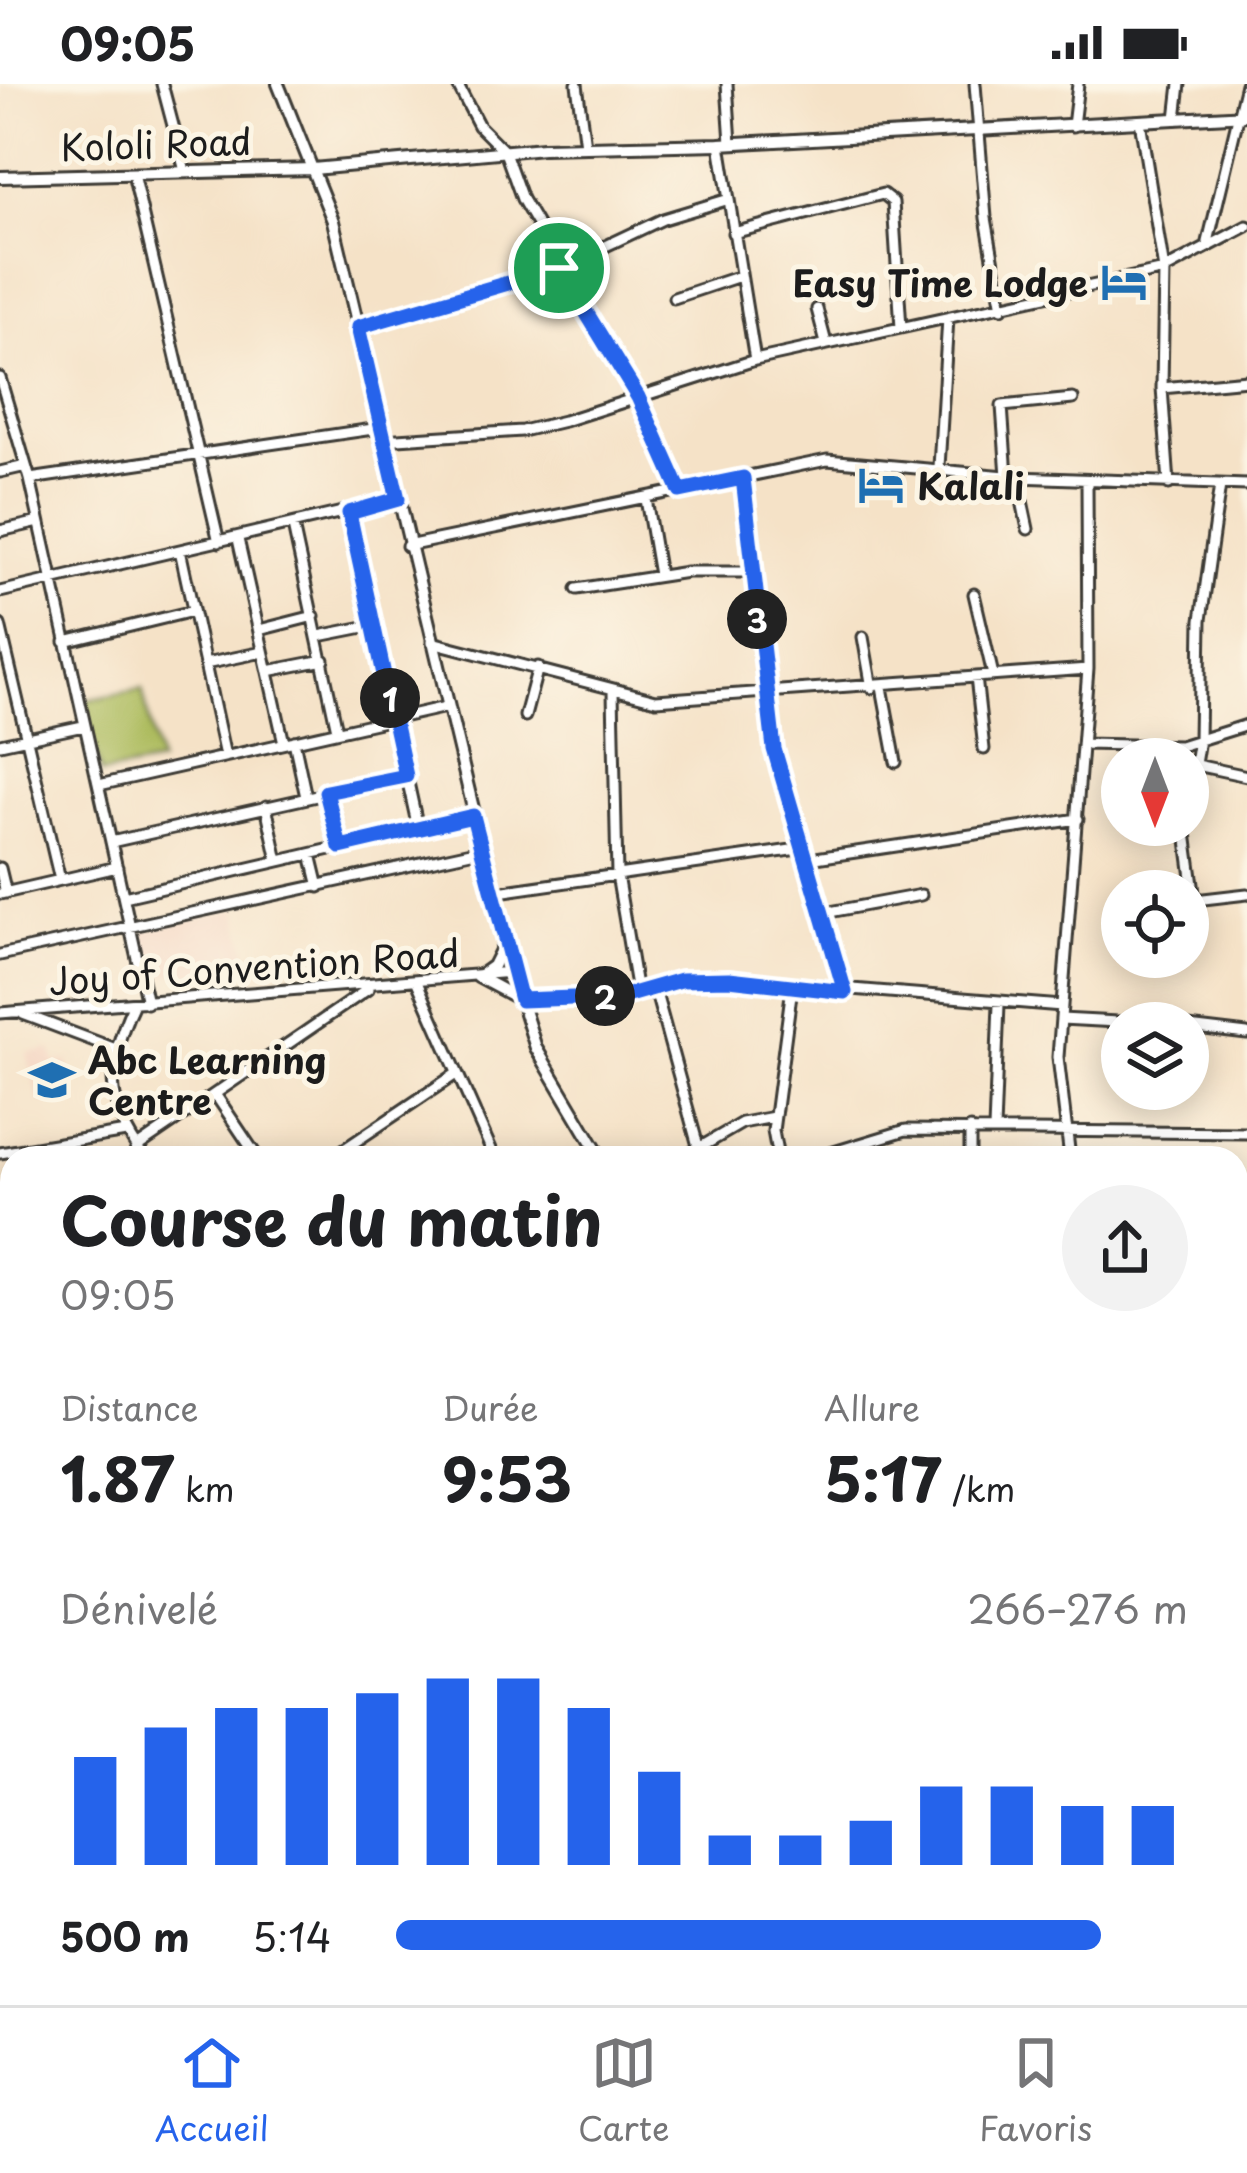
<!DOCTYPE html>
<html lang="fr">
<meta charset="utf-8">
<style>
body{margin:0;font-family:"Playpen Sans",sans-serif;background:#f2f2f2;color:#202124;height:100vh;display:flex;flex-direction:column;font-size:45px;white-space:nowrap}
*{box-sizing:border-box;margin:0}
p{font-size:39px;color:#757577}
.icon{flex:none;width:66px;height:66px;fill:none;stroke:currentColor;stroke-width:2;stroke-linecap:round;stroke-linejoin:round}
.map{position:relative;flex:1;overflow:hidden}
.details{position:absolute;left:0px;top:1062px;width:1248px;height:861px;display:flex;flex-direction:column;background:#fff;border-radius:36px 36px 0 0;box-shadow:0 6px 30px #0003}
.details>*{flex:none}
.needle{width:78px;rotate:180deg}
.tools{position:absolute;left:1101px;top:654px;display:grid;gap:24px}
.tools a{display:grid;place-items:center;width:108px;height:108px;border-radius:50%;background:#fff;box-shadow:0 6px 30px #0003;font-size:60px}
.pin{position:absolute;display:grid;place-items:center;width:102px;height:102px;color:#fff;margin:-51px;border:6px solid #fff;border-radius:50%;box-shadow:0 3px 12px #0007}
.km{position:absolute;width:60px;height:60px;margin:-30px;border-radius:50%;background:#222;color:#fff;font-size:33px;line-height:60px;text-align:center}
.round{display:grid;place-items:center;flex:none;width:126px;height:126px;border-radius:63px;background:#f2f2f2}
.head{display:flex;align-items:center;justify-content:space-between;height:204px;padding:0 60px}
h1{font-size:66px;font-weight:700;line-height:90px}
.figures{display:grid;grid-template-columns:repeat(3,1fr);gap:18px;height:204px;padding:12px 60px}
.figures div{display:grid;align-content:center}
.figures b{font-size:60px;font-weight:700}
.figures small{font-size:33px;font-weight:400}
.figures p{font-size:33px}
.chart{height:336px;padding:24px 60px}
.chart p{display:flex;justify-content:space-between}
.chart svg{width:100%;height:216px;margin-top:12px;stroke:#2563eb;stroke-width:6}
ul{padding:0 60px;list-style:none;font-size:39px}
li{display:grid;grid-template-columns:192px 144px 1fr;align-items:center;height:90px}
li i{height:30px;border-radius:15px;background:#2563eb}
.status{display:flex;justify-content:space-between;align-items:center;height:84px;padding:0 60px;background:#fff;direction:ltr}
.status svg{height:33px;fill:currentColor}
.tabs{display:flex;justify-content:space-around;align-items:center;height:168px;border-top:3px solid #e0e0e0;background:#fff;font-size:33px;color:#757577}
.tabs a{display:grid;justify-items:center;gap:6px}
.tabs .current{color:#2563eb}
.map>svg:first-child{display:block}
.built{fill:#f4d3c0}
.green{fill:#adbc5f;stroke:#646c3e;stroke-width:3}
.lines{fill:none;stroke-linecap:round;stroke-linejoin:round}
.minor-casing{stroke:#3d3a36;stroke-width:15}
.tertiary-casing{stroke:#3d3a36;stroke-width:16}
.primary-casing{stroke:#3d3a36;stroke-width:20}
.minor{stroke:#fff;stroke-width:9}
.tertiary{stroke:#fff;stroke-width:10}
.primary{stroke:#fcba8d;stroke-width:14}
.route-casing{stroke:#fff;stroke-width:24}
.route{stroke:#2563eb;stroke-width:15}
.labels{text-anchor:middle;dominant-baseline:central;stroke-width:10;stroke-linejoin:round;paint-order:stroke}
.street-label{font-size:36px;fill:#1c1c1c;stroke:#fcf5e5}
.poi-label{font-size:36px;font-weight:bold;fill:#1c1c1c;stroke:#fcf5e5;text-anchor:start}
</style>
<div class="status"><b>09:05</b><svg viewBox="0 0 49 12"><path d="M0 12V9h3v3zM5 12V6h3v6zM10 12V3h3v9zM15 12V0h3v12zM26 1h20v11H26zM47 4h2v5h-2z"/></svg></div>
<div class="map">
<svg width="1247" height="1921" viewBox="0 0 1247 1921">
<rect width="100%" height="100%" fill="#fcf5e5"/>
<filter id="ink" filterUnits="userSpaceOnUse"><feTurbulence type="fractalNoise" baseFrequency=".00833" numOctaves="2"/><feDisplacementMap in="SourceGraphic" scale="24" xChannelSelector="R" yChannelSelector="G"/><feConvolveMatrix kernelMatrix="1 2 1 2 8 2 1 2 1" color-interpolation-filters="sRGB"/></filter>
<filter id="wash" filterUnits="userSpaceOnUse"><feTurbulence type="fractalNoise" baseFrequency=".004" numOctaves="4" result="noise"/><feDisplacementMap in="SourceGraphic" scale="48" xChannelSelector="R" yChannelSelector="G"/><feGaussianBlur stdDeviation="2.7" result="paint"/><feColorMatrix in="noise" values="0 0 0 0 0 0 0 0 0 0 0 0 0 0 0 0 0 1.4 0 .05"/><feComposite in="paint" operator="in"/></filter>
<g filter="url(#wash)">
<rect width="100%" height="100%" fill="#f5e2c7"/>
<path class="built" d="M237 825 250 886 150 892 140 848Z
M51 965 54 978 68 977 74 1014 39 1019 27 969Z
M12 1318V1541L0 1543V1321Z"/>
<path class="green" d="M142 605 159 679 101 690 82 617Z"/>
</g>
<g filter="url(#ink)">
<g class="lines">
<g class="minor-casing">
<path id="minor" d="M162 0 185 87
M457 0 479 42 505 68 522 115 638 313 680 407
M577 0 585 62
M727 0 731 59
M975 0 986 134 1002 224
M1176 35 1180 0
M1140 37 1164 186 1162 304 1169 400
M1073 42 1078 0
M720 60 755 276
M133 90 219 458
M733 149 883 110 893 118 901 244
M1208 158 1246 0
M674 214 740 192
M817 225 826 259
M357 243 559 184 663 135 726 116
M0 294 30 395 147 919
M1162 304 1247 296
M382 356 522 347 564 337 755 276 1164 186 1247 142
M939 383 948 234
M0 388 26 382
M1007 392 1002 322 1073 315
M1017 393 1028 445
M743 394 774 665 845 908
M30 395 380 344
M646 415 659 491
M349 429 418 744
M293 442 337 646
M0 447 39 438
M238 455 284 659
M407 462 827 376 1017 393 1247 401
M180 466 225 672
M577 505 687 488H751
M0 508 398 415
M974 510 993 591
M0 541 60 796
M259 546 314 532
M319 552 374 541
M863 553 872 604
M65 558 193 527
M432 558 656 616 1088 585
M205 580 263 568
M268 587 324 576
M976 593 984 665
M882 603 896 678
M613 608 617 791 637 908
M525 632 538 583
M294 657 306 713
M0 660 83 642
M1083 660 1180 662 1247 641
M1196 681 1247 692
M99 701 446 623
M326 708 341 763
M266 722 278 777
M1188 724 1199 655 1201 536 1220 401
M1185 741 1195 816 1247 810
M111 758 406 692
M311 770 319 803
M809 775 1078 735
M0 784 6 809
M491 809 805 764
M0 810 117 783
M124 813 473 732
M824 829 921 811
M0 871 480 766
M417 898 495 1074
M654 902 698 1062
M521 916 625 912 681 896 729 895 1062 922
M134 919C106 979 103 1019 145 1074
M0 929 512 888
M23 930 113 964
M1061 935 1137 939
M1188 943 1247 950
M215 1010 258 1074
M970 1045V1074
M994 1046 999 920
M0 1069 126 1048
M133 1074 137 1063 368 905
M331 1074 456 990
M682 1074 742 1039 774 1033
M778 1074 773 1047 792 903
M814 1074 906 1046 1247 1049
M1070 1074 1058 973 1088 585 1087 397
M0 1159 12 1157
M0 1214 12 1212
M0 1230 12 1293
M1236 1286 1247 1297
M0 1311 12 1309
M1236 1461 1247 1451
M1236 1540 1247 1530
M0 1564 12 1562
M0 1637 12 1698
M0 1809 12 1806
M50 1911 52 1921
M138 1911 140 1921
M232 1911 234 1921
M326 1911 328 1921
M421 1911 423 1921
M557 1911 564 1921
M462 1921 476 1911
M610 1921 630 1911
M732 1921 749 1911
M1244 1921 1247 1916"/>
</g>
<g class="tertiary-casing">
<path id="tertiary" d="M278 0 333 137 512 888 536 964 601 1074
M0 93 313 85 543 64 720 60 1247 31
M479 892 493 882 503 862
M478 893 521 916
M1236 1847 1247 1853"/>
</g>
<g class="primary-casing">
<path id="primary" d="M1236 1494 1247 1483
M1236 1509 1247 1499
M669 1921 684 1911
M687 1921 702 1911"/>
</g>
<use href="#minor" class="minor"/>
<use href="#tertiary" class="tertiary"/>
<use href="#primary" class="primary"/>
</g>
</g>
<g class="lines" filter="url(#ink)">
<g class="route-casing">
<path id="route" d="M559 184 638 313 680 407 743 394 774 665 845 908 729 895 681 896 625 912 521 916 473 732 340 763 326 708 406 692 349 429 398 415 358 243Z"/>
</g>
<use href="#route" class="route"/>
</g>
<defs>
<g id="hotel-bare" transform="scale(3.6)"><path d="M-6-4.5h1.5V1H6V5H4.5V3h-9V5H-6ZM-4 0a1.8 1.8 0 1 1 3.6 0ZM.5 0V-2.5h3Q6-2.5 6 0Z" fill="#1f6fb2" stroke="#fcf5e5" stroke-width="2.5" paint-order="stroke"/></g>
<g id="school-bare" transform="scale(3.6)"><path d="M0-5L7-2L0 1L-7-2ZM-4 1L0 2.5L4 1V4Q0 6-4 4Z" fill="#1f6fb2" stroke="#fcf5e5" stroke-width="2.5" paint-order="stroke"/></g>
</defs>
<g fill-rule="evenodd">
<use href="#hotel-bare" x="1124" y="198"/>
<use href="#hotel-bare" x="881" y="401"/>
<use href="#school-bare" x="52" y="996"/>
</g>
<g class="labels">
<g class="street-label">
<text transform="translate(156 59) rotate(-2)">Kololi Road</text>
<text transform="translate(254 882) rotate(-4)">Joy of Convention Road</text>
</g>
<g class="poi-label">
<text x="1088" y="198" text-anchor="end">Easy Time Lodge</text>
<text x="917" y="401">Kalali</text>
<text x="88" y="975">Abc Learning<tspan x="88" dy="41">Centre</tspan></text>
</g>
</g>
</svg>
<div class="tools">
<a><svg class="needle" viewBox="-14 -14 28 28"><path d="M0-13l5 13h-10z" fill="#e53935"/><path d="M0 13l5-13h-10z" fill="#757577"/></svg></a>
<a><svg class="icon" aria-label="locate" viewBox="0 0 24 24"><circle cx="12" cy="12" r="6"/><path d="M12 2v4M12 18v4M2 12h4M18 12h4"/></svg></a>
<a><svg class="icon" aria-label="layers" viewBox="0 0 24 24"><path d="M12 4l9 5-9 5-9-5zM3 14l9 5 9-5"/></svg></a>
</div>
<div class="pin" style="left:559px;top:184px;background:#1e9e55"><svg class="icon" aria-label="arrive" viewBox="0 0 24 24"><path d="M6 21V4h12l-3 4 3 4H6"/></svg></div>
<b class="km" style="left:390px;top:614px">1</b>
<b class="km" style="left:605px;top:912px">2</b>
<b class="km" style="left:757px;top:535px">3</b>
<section class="details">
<div class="head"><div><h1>Course du matin</h1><p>09:05</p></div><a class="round"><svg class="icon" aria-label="share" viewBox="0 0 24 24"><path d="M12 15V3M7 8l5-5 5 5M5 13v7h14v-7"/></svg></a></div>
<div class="figures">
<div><p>Distance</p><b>1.87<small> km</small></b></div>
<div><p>Durée</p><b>9:53</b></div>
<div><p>Allure</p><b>5:17<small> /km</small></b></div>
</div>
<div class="chart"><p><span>Dénivelé</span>266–276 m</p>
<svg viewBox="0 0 160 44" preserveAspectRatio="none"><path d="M5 44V22M15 44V16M25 44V12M35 44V12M45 44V9M55 44V6M65 44V6M75 44V12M85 44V25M95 44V38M105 44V38M115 44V35M125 44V28M135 44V28M145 44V32M155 44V32"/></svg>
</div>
<ul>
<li><b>500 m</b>5:14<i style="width:89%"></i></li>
</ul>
</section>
</div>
<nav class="tabs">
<a class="current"><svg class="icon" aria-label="home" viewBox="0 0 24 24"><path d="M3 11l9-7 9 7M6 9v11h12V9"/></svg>Accueil</a>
<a><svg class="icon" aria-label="map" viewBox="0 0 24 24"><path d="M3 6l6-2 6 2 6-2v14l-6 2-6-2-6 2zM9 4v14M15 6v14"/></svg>Carte</a>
<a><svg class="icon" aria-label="saved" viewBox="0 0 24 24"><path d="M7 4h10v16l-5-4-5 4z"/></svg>Favoris</a>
</nav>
